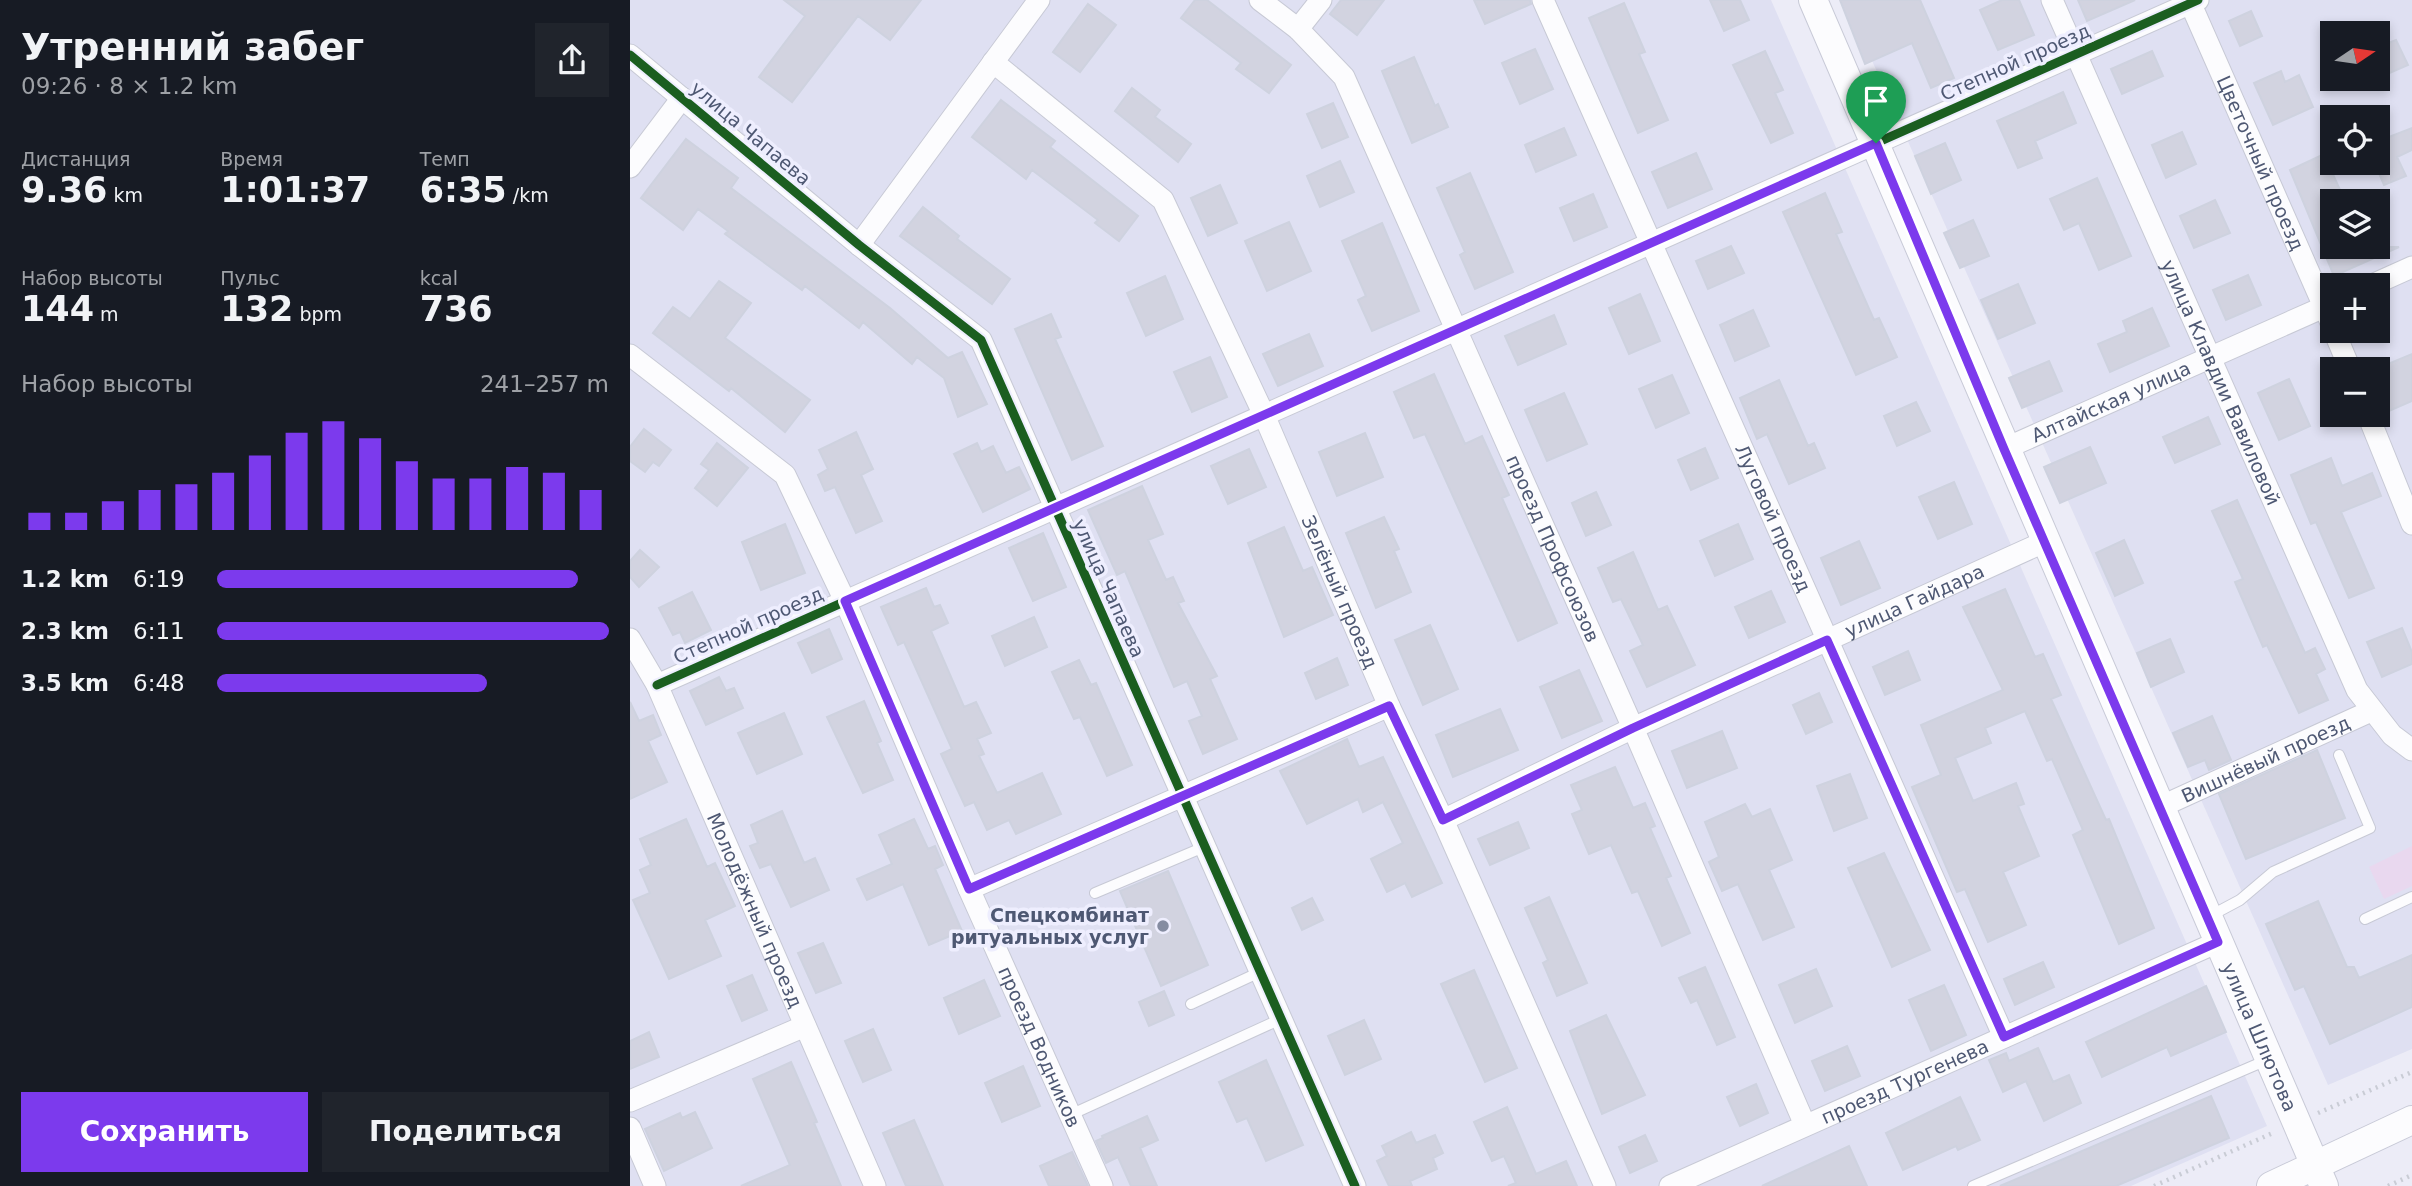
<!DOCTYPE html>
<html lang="ru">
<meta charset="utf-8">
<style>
body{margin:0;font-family:"DejaVu Sans",sans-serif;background:#20242c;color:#f1f3f6;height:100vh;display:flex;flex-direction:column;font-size:26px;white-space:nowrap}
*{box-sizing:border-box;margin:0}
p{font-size:23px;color:#9ea1a6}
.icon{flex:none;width:38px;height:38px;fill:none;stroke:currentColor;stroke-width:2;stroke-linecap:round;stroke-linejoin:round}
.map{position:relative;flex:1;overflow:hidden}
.side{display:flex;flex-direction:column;background:#171b24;width:630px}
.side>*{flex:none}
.needle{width:46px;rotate:77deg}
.controls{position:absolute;left:1690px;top:21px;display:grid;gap:14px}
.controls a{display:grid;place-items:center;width:70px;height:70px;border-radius:0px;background:#171b24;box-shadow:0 4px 10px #0003;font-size:35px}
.pin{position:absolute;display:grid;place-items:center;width:60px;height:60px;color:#fff;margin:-72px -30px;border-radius:50% 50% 50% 0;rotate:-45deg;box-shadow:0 0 7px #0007}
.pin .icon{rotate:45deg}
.round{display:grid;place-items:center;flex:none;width:74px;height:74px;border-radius:0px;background:#20242c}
.overview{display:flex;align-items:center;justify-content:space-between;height:119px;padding:0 21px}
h1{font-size:38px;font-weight:700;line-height:52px}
.figures{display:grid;grid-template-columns:repeat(3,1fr);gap:10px;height:119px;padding:7px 21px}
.figures div{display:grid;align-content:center}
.figures b{font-size:35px;font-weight:700}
.figures small{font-size:19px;font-weight:400}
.figures p{font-size:19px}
.chart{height:196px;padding:14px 21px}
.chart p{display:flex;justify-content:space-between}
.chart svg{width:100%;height:126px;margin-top:7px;stroke:#7c3aed;stroke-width:6}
.action{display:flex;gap:14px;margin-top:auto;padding:14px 21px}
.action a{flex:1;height:80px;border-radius:0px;background:#7c3aed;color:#fff;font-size:28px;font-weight:700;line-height:80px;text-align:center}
.action a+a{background:#20242c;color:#f1f3f6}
ul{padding:0 21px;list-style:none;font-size:23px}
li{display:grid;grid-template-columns:112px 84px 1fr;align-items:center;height:52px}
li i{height:18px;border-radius:9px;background:#7c3aed}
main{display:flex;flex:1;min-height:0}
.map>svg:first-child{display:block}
.residential{fill:#dfe0f2;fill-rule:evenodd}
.green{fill:#e9d8ef}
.building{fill:#d2d3e0;stroke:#ced2df;stroke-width:2}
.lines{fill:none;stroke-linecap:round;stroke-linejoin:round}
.service-casing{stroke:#c7c9d5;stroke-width:12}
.minor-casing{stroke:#c7c9d5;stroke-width:23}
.secondary-casing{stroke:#c8cad7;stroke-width:30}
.path{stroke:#c9ccd5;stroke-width:4.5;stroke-dasharray:2 5;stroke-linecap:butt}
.service{stroke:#fcfcfe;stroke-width:10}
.minor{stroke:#fcfcfe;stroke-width:21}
.secondary{stroke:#fcfcfe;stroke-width:28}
.cycleway-casing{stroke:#eeeefe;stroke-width:13}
.cycleway{stroke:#1b5e20;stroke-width:9}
.route-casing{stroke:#fff;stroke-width:14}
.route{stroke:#7c3aed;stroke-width:9}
.poi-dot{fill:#858ca1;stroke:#eeeefe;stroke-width:2.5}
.labels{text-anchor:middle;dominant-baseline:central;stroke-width:7;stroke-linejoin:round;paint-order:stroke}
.street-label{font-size:19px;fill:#4e5873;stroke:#eeeefe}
.poi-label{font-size:19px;font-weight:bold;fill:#4e5873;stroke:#eeeefe;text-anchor:end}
</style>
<main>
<section class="side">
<div class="overview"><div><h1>Утренний забег</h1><p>09:26 · 8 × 1.2 km</p></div><a class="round"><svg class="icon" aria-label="share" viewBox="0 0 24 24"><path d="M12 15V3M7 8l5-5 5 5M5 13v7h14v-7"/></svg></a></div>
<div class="figures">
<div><p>Дистанция</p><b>9.36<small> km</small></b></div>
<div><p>Время</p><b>1:01:37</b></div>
<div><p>Темп</p><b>6:35<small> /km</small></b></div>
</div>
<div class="figures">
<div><p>Набор высоты</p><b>144<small> m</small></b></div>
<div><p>Пульс</p><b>132<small> bpm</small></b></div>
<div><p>kcal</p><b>736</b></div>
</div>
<div class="chart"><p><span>Набор высоты</span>241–257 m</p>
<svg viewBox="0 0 160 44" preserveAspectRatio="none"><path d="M5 44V38M15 44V38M25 44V34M35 44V30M45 44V28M55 44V24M65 44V18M75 44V10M85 44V6M95 44V12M105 44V20M115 44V26M125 44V26M135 44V22M145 44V24M155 44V30"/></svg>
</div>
<ul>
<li><b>1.2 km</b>6:19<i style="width:92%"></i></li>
<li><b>2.3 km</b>6:11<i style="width:100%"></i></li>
<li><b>3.5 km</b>6:48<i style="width:69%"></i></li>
</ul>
<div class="action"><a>Сохранить</a><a>Поделиться</a></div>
</section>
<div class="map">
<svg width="1782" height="1186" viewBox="0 0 1782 1186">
<rect width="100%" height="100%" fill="#ececf7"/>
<path class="residential" d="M0 0H1141L1637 1126 1501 1186H0Z
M1215 0H1782V1049L1698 1085ZM1703 33H1748V79H1703ZM1703 117H1748V163H1703ZM1703 201H1748V247H1703ZM1703 285H1748V331H1703ZM1703 369H1748V415H1703Z"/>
<path class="green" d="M1782 846V886L1754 899 1739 867Z"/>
<path class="building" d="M154 0H291L260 40 228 16 162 102 129 77 175 16Z
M565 0H577L661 65 639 93 606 69 611 63 551 18Z
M711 0H754L727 35 700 14Z
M844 0H900L901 4 855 24Z
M1080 0H1110L1119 20 1094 31Z
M1210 0H1290L1324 78 1301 88 1282 43 1235 64Z
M1372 0H1389L1404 35 1368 50 1350 10Z
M1448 0H1505L1457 21Z
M994 3 1015 52 1009 54 1038 120 1008 133 959 18Z
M458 4 486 25 450 72 423 52Z
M1621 11 1632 36 1610 46 1599 21Z
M1766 40 1778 65 1748 78V47Z
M905 49 923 89 890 104 872 63Z
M1135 51 1153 90 1145 93 1163 133 1141 143 1103 65Z
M1522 51 1533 76 1492 94 1481 69Z
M784 57 805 106 808 104 818 127 782 143 752 71Z
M1651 71 1655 82 1669 75 1683 107 1643 125 1624 83Z
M502 88 530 110 525 117 561 144 548 162 485 111Z
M1433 92 1446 123 1405 141 1412 158 1388 168 1367 121Z
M371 100 425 141 420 147 508 216 489 241 465 223 468 220 402 170 396 179 342 137Z
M703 103 718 137 692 148 677 114Z
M1748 113 1759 137 1782 128V150L1767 157 1776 176 1754 185 1748 171Z
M934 128 946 155 906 172 895 145Z
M1552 132 1566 164 1536 178 1522 145Z
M56 139 108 178 101 188 260 308 318 358 332 352 357 404 328 417 314 378 287 357 282 364 233 322 229 328 175 286 172 290 95 234 98 231 68 209 53 230 11 198Z
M1315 143 1331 180 1301 194 1285 156Z
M1703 150 1701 170 1715 201H1703V247H1769L1704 276 1660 170Z
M1066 153 1082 189 1038 208 1022 172Z
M710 161 724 192 690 207 677 176Z
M840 173 883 272 845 289 830 255 835 252 807 188Z
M1467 178 1501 256 1469 270 1449 223 1434 230 1420 199Z
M590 185 607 223 578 236 561 198Z
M1195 193 1212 232 1206 234 1244 320 1249 318 1267 357 1226 375 1153 212Z
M963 194 977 227 944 241 930 208Z
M1585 200 1600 233 1564 248 1550 216Z
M293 207 329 236 327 239 380 279 362 304 270 236Z
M1343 220 1359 256 1330 268 1314 233Z
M659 222 681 271 637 291 615 241Z
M752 223 789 311 742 331 728 300 736 296 712 241Z
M1101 246 1114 273 1078 289 1066 261Z
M1618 275 1631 305 1596 320 1583 290Z
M535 276 553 319 516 336 497 293Z
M89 281 121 303 95 338 180 400 155 432 101 388 99 391 23 333 43 307 60 319Z
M1388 284 1405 323 1368 339 1351 300Z
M1010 294 1030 341 999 354 979 308Z
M1522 308 1539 346 1480 372 1468 344 1497 332 1493 321Z
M1123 310 1139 346 1105 361 1090 325Z
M421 314 431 337 425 339 473 446 442 460 385 329Z
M924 315 936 344 888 365 875 336Z
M679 334 693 366 648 386 633 354Z
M1782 354V401L1754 413 1748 390 1756 387 1748 368Z
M580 357 597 397 562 412 544 372Z
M1419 361 1432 391 1392 408 1379 378Z
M804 374 835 444 852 436 879 495 872 498 927 623 888 641 795 434 784 438 764 392Z
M1042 375 1059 413 1026 428 1009 389Z
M1659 379 1680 426 1649 440 1628 393Z
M1149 380 1178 446 1184 443 1195 468 1159 484 1137 434 1127 439 1110 398Z
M934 393 957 444 917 461 895 410Z
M1286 402 1300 431 1267 446 1254 416Z
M1578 417 1590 444 1545 463 1533 437Z
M14 429 41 450 29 466 23 462 15 472 0 461V447Z
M226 432 243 469 231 475 252 521 226 533 205 487 195 491 188 475 198 469 189 450Z
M735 433 753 477 707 496 689 452Z
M87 443 118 468 87 506 65 488 79 470 71 464Z
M347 443 351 452 363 446 376 473 389 467 400 489 353 512 324 454Z
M1460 447 1476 483 1430 503 1414 467Z
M1075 448 1088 478 1061 490 1048 460Z
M619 449 636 487 598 504 581 466Z
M1701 458 1712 486 1742 473 1751 496 1711 512 1744 588 1719 598 1686 522 1681 524 1661 475Z
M1324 482 1342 524 1308 539 1289 497Z
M512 486 533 534 518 540 536 580 543 577 554 601 548 603 587 676 580 679 607 739 573 754 559 721 572 716 557 681 544 687 495 571 487 575 458 510Z
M966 492 981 525 956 536 942 503Z
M1607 500 1675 653 1685 648 1695 669 1686 674 1698 700 1669 713 1637 645 1633 647 1605 582 1613 579 1582 511Z
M754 517 769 549 764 551 781 592 746 608 716 533Z
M155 524 175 573 131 590 112 542Z
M1108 524 1123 559 1085 576 1070 541Z
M654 527 673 571 682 567 703 615 654 637 618 543Z
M413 533 436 587 403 601 379 548Z
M1494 540 1513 583 1485 596 1466 553Z
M1229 541 1250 588 1211 605 1191 558Z
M10 550 29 567 9 587 0 577V561Z
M1003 552 1028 610 1037 606 1065 665 1017 687 1000 651 1013 645 991 599 983 602 968 568Z
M296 588 304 607 310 605 318 623 301 631 334 707 346 702 361 733 347 739 354 754 349 756 367 793 412 773 431 814 386 834 379 820 357 830 344 802 335 806 311 754 322 749 274 642 268 645 251 607Z
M1375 589 1405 657 1413 654 1431 695 1421 699 1476 820 1479 819 1524 928 1489 944 1443 835 1453 830 1422 759 1417 761 1395 711 1355 728 1361 743 1325 758 1343 801 1386 783 1394 804 1388 806 1409 856 1373 872 1396 925 1358 942 1335 889 1327 892 1282 787 1311 775 1291 725 1373 690 1333 607Z
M1141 591 1155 622 1119 638 1105 607Z
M62 592 81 630 55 643 50 632 43 635 29 608Z
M404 617 417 647 375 666 362 636Z
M800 625 828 689 793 705 765 640Z
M1772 628 1782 652V664L1752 677 1737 642Z
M199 629 212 659 182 673 168 643Z
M1540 639 1554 672 1521 687 1507 653Z
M1278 651 1290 680 1255 695 1243 667Z
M707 658 718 685 686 699 675 673Z
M449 660 461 685 466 683 502 765 477 776 450 717 444 719 422 672Z
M949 670 972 721 932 738 910 687Z
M89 677 96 691 104 688 113 708 76 725 60 691Z
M1189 693 1202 722 1176 734 1163 705Z
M234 701 251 741 247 743 263 780 233 793 197 717Z
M0 702 9 721 23 715 31 735 18 741 37 782 0 799Z
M870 709 888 750 823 777 806 735Z
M154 713 172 754 127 774 108 733Z
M1582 716 1601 760 1579 770 1575 760 1558 767 1543 733Z
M1092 731 1107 768 1057 788 1042 751Z
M717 739 729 767 753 757 812 883 782 897 775 883 757 892 741 859 773 843 753 802 733 812 728 799 677 824 650 771Z
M1687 750 1715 818 1616 859 1589 794Z
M985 767 1003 808 1015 803 1025 826 1020 828 1041 876 1036 878 1060 933 1032 946 1008 891 1002 893 981 845 959 854 942 814 952 810 941 785Z
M1220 774 1237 818 1204 831 1187 786Z
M1115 804 1122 817 1140 809 1162 860 1139 870 1164 927 1133 940 1108 884 1092 891 1079 862 1089 857 1075 822Z
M152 811 174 863 185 858 199 890 161 907 141 864 130 868 120 846 128 843 121 825Z
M56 819 77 867 85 863 105 906 75 920 91 956 39 979 3 900 20 893 10 870 21 865 10 839Z
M284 819 298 849 305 846 313 865 305 869 332 931 299 945 273 884 237 900 227 879 262 864 249 835Z
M888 822 899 848 860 865 848 839Z
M1254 853 1300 950 1262 967 1218 868Z
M538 871 578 965 531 986 490 891Z
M919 897 957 983 927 996 913 963 918 960 895 908Z
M682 898 693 920 672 930 662 908Z
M1688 901 1717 967H1724L1729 978 1782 955V1007L1700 1044 1674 986 1665 990 1636 924Z
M193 943 211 983 186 993 168 953Z
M1413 962 1424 987 1385 1005 1374 979Z
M1075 967 1105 1037 1087 1045 1067 1000 1061 1003 1049 978Z
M1186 969 1202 1006 1165 1023 1149 985Z
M844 970 887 1068 855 1082 811 984Z
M122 975 137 1010 112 1021 97 986Z
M354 980 370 1016 329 1034 314 998Z
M1314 985 1336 1035 1301 1051 1279 1000Z
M1576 986 1596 1032 1541 1056 1537 1047 1472 1077 1456 1042Z
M534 991 544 1015 519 1026 509 1002Z
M976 1015 1015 1095 972 1114 940 1031Z
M734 1020 751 1059 715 1075 698 1036Z
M243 1029 261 1070 233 1082 215 1041Z
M19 1032 29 1057 0 1069V1041Z
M1217 1046 1230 1076 1195 1091 1182 1061Z
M1408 1048 1423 1082 1439 1075 1451 1103 1414 1121 1396 1081 1373 1092 1359 1060 1376 1053 1379 1061Z
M636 1060 673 1145 636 1161 617 1118 607 1122 589 1082Z
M161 1062 187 1122 184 1123 211 1186H111L160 1165 123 1079Z
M393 1066 410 1106 372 1122 355 1083Z
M1126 1084 1138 1113 1110 1126 1097 1097Z
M1581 1096 1599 1138 1486 1186H1370Z
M1330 1097 1350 1140 1328 1150 1326 1146 1273 1170 1256 1133Z
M877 1107 906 1174 936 1161 947 1186H878L886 1183 874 1156 862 1161 844 1122Z
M65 1112 82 1148 34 1171 15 1129 50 1113 52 1118Z
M517 1116 528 1140 510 1148 527 1186H501L488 1157 476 1163 466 1141 473 1138 472 1136Z
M284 1120 313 1186H276L253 1133Z
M781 1132 786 1143 805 1135 813 1153 803 1158 807 1169 780 1181 782 1186H759L747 1161 757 1156 752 1146Z
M1015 1135 1027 1161 1000 1173 989 1147Z
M1219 1146 1237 1186H1132Z
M442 1152 458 1186H419L410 1166Z"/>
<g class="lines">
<g class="service-casing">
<path id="service" d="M465 893 574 847
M1580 916 1610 900 1643 872 1740 828 1709 755
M1735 919 1782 897
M561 1004 630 972
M440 1115 651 1019
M1343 1186 1637 1060"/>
</g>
<g class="minor-casing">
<g id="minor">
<path id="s1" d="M630 0 668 29 714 77 1003 728 1175 1125"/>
<path id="s2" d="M913 0 1374 1037"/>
<path id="s3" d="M1422 0 1727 690 1762 735 1782 750"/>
<path id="s4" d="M1559 0 1703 327"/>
<path d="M668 29 691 0"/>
<path d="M0 55 229 245 351 340 725 1186"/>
<path id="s5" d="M363 62 533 200 634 415 759 706 813 820 975 1186"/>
<path d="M0 167 52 98"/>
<path d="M229 245 409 0"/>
<path d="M1742 285 1782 267"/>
<path d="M1704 331 1720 369"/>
<path id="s6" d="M0 355 155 475 215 601 339 889 472 1186"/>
<path d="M1738 415 1782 524"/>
<path id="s7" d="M1374 449 1703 303"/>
<path id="s8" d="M0 639 27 685 245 1186"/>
<path d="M27 685 1568 0"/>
<path id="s9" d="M1530 807 1741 711"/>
<path id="s10" d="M813 820 1003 728 1414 542"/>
<path d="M339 889 759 706"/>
<path d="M0 1101 175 1026"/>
<path d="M0 1128 25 1186"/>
<path id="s11" d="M1040 1186 1588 942"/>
</g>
</g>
<g class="secondary-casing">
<g id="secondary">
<path id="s12" d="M1183 0 1694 1186"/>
<path d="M1641 1186 1782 1120"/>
</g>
</g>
<path class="path" d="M1688 1113 1782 1072
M1524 1186 1645 1132
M1758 1186 1782 1175"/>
<use href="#service" class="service"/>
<use href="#minor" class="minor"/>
<use href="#secondary" class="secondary"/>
<g class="cycleway-casing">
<path id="cycleway" d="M0 55 229 245 351 340 725 1186
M27 685 1568 0"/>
</g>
<use href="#cycleway" class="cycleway"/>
</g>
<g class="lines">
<g class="route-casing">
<path id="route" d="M1246 143 1374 449 1588 942 1374 1037 1197 640 1003 728 813 820 759 706 339 889 215 601Z"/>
</g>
<use href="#route" class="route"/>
</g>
<circle class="poi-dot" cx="533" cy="926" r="7"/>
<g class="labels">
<g class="street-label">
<text transform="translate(1385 62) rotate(-24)">Степной проезд</text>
<text transform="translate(121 133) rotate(40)">улица Чапаева</text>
<text stroke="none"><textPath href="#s4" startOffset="178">Цветочный проезд</textPath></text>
<text stroke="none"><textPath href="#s3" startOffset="418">улица Клавдии Вавиловой</textPath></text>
<text stroke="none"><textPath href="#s7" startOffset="117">Алтайская улица</textPath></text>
<text stroke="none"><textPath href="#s2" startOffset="567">Луговой проезд</textPath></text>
<text stroke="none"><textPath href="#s1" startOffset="630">проезд Профсоюзов</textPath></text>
<text transform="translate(479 588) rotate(66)">улица Чапаева</text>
<text stroke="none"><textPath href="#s5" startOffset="649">Зелёный проезд</textPath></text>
<text stroke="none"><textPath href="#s10" startOffset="520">улица Гайдара</textPath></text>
<text transform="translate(118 625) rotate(-24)">Степной проезд</text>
<text stroke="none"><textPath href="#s9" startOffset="116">Вишнёвый проезд</textPath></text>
<text stroke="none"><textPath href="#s8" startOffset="299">Молодёжный проезд</textPath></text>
<text stroke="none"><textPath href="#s12" startOffset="1129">улица Шлютова</textPath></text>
<text stroke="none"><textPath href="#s6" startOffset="822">проезд Водников</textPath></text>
<text stroke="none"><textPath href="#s11" startOffset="257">проезд Тургенева</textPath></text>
</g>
<g class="poi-label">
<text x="519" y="915">Спецкомбинат<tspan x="519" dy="22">ритуальных услуг</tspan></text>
</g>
</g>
</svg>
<div class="controls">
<a><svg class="needle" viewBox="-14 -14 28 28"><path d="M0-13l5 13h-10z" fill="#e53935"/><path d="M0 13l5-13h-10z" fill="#9ea1a6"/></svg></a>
<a><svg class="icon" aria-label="locate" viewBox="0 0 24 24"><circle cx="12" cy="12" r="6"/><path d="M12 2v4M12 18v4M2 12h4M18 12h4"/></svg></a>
<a><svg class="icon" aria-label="layers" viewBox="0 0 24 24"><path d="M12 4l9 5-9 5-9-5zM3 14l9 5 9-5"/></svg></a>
<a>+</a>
<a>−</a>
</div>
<div class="pin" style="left:1246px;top:143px;background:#1e9e55"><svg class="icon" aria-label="arrive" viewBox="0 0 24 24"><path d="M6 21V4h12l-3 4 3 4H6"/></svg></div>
</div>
</main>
